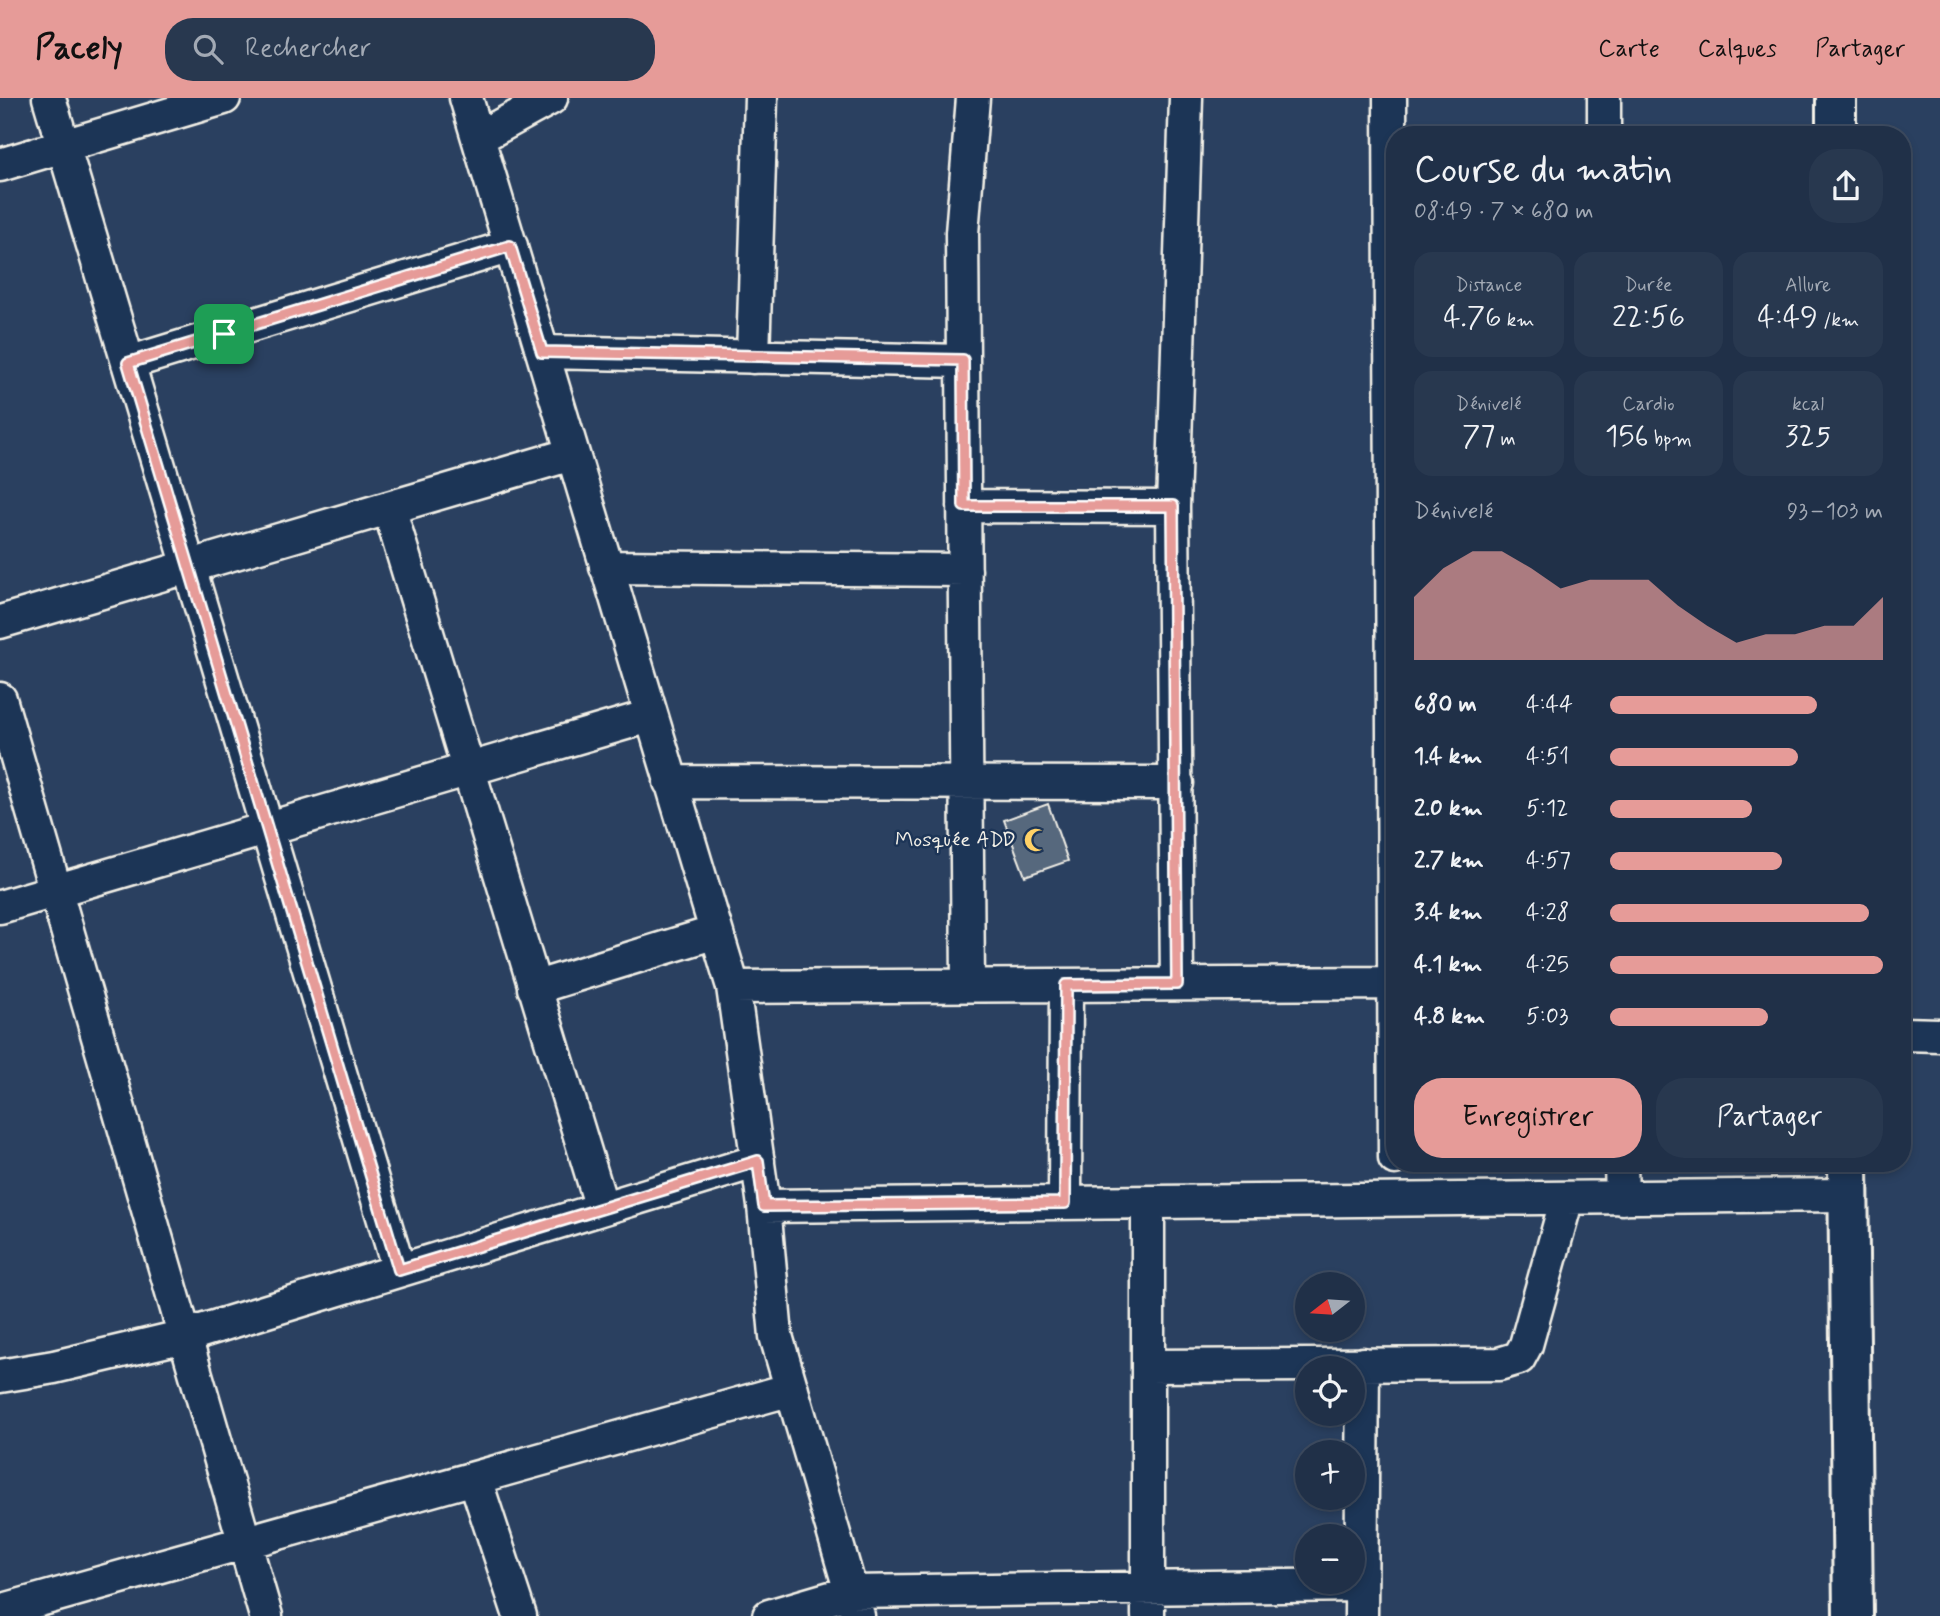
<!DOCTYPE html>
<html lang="fr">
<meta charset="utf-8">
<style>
body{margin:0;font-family:Mynerve,sans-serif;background:#28384f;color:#f1f3f6;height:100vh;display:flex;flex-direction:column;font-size:26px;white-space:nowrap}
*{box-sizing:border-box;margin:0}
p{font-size:23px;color:#a2a9b4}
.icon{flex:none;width:38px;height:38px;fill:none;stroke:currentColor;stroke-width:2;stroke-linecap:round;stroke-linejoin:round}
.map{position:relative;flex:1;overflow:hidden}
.panel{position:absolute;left:1386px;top:28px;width:525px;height:1046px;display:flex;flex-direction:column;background:#203048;border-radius:28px;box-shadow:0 4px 10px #0003,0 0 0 2px #3d4b60}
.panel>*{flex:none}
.needle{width:46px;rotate:253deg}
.fabs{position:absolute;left:1295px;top:1174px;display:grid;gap:14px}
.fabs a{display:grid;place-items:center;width:70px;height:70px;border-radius:50%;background:#203048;box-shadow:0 4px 10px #0003,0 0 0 2px #3d4b60;font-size:35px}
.pin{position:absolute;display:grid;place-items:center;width:60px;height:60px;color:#fff;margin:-30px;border-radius:14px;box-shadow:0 4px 10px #0006}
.round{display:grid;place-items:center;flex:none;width:74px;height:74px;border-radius:28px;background:#28384f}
.summary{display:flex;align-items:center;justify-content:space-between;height:119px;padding:0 28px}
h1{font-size:38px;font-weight:600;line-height:52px}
.stats{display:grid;grid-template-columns:repeat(3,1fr);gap:10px;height:119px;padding:7px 28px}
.stats div{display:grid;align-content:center;border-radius:18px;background:#28384f;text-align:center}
.stats b{font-size:30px;font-weight:600}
.stats small{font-size:19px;font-weight:400}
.stats p{font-size:19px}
.chart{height:196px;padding:14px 28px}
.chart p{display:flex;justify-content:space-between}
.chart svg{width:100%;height:126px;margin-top:7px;fill:#e69b98;opacity:.7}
.button{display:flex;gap:14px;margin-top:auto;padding:14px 28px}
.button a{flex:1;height:80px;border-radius:28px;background:#e69b98;color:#111;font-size:28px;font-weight:600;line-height:80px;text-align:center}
.button a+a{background:#28384f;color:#f1f3f6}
ul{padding:0 28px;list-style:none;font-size:23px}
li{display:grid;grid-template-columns:112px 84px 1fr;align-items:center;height:52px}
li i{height:18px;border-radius:9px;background:#e69b98}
header{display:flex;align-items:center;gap:42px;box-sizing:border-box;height:98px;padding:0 35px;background:#e69b98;color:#111}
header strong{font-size:33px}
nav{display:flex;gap:38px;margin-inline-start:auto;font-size:24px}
.search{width:490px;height:63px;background:#28384f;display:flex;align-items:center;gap:18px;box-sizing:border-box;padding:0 24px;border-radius:28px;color:#a2a9b4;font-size:26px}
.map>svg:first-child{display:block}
.building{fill:#56677d;stroke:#f4f1e8;stroke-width:2}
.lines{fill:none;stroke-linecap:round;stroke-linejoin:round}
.street-casing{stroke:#f4f1e8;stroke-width:37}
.secondary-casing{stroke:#f4f1e8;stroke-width:44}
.street{stroke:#1d3557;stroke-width:32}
.secondary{stroke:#1d3557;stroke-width:38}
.route-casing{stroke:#fff;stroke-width:14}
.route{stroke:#e69b98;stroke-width:9}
.labels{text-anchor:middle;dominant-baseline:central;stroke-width:5;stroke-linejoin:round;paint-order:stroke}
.poi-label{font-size:21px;fill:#f4f1e8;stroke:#1d3557;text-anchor:end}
</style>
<header>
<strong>Pacely</strong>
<div class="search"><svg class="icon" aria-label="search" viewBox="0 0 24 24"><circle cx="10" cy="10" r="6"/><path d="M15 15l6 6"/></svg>Rechercher</div>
<nav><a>Carte</a><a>Calques</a><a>Partager</a></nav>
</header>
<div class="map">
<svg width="1940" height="1518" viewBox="0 0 1940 1518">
<rect width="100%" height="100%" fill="#2a4060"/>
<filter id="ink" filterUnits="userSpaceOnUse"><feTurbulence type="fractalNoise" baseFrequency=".0143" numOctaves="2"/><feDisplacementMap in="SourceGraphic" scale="14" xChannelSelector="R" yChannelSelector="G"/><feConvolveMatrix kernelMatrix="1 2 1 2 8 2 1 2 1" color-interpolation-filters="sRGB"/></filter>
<g filter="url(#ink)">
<path class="building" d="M1048 706 1068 763 1025 778 1004 722Z"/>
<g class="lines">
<g class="street-casing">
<path id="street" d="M49 0 399 1172
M466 0 733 889 764 1108 776 1238 858 1518
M1390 0 1395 1060
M1604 0V37
M478 40 551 0
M0 67 224 0
M543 254 963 263
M753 259 761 0
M128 265 511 148
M964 408 1173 409
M389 410 602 1110
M606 469 965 472
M0 524 572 356
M0 601 266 1518
M670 684 1177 685
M0 809 650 618
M1177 886 1173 409 1186 0
M968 887 962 135 973 0
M733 889 1394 885
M534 890 716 834
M1902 936 1940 937
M1621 1066 1622 1100
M1065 1105 1066 887
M1148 1105V1518
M764 1108 1848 1097
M1148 1268 1499 1266 1519 1260 1526 1247 1567 1100
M0 1278 54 1269 185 1238 758 1063
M475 1381 520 1518
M0 1513 792 1291
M769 1518 851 1494 1361 1487
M1361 1518 1363 1266"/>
</g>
<g class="secondary-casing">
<path id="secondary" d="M1836 0V37
M1848 1066 1853 1518"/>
</g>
<use href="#street" class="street"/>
<use href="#secondary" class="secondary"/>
</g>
</g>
<g class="lines" filter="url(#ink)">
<g class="route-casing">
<path id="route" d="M510 148 542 254 963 262 964 408H1173L1177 886 1066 887 1065 1105 764 1108 758 1063 399 1172 128 265Z"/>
</g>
<use href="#route" class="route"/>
</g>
<defs>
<g id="mosque-bare" transform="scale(1.89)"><path d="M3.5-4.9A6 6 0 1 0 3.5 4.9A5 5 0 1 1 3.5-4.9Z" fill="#ffd166" stroke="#1d3557" stroke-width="2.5" paint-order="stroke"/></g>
</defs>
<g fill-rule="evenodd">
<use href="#mosque-bare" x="1036" y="742"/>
</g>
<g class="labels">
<g class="poi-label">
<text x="1016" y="742">Mosquée ADD</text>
</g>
</g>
</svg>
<div class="fabs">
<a><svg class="needle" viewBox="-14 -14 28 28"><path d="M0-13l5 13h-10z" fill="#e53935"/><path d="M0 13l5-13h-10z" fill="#a2a9b4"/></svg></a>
<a><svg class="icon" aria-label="locate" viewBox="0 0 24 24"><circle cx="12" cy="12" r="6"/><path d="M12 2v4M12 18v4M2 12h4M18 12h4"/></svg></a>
<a>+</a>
<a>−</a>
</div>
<div class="pin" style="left:224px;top:236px;background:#1e9e55"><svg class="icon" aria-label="arrive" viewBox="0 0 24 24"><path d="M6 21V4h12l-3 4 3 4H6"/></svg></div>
<section class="panel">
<div class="summary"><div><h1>Course du matin</h1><p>08:49 · 7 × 680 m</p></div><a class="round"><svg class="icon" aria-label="share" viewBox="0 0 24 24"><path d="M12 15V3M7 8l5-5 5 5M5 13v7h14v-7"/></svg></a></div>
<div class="stats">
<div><p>Distance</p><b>4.76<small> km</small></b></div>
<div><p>Durée</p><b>22:56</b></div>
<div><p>Allure</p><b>4:49<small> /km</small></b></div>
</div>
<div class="stats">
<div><p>Dénivelé</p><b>77<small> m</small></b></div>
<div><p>Cardio</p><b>156<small> bpm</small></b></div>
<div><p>kcal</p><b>325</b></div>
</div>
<div class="chart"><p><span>Dénivelé</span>93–103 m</p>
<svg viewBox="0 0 160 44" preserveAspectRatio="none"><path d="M0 44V22L10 12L20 6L30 6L40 12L50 19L60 16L70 16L80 16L90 25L100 32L110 38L120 35L130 35L140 32L150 32L160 22V44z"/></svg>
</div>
<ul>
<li><b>680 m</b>4:44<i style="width:76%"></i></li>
<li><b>1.4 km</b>4:51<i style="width:69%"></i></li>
<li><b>2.0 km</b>5:12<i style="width:52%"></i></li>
<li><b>2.7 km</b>4:57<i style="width:63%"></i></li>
<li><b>3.4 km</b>4:28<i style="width:95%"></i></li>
<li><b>4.1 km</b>4:25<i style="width:100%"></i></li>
<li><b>4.8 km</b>5:03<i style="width:58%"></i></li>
</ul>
<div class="button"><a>Enregistrer</a><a>Partager</a></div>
</section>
</div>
